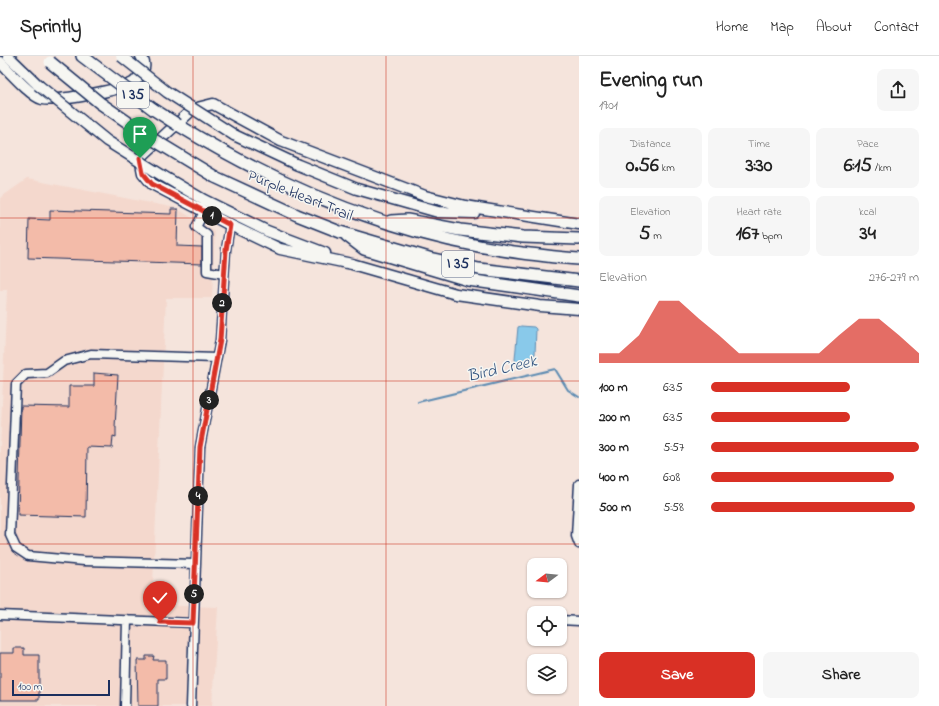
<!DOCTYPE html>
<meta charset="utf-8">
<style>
body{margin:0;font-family:"Indie Flower",sans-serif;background:#f6f6f6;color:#222;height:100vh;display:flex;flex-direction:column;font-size:15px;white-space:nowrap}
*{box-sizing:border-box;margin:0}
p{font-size:13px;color:#767676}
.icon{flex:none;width:22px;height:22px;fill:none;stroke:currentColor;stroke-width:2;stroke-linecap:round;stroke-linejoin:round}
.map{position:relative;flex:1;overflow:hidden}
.panel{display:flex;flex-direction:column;background:#fff;width:360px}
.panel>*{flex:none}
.needle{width:26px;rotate:254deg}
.fabs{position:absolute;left:527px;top:502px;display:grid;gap:8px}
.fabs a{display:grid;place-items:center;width:40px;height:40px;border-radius:8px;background:#fff;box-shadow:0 1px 3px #0004;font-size:20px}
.scale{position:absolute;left:12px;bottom:10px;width:98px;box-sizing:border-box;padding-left:4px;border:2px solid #1b2f5e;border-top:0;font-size:11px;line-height:14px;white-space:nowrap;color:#1b2f5e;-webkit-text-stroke:3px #f6f6f2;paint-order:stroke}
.pin{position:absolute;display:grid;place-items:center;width:34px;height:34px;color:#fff;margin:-41px -17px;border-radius:50% 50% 50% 0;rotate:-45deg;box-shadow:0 0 4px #0007}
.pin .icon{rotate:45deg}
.km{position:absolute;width:20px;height:20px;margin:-10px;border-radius:50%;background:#222;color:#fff;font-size:11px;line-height:20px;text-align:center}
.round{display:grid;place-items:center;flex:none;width:42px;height:42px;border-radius:8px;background:#f6f6f6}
.overview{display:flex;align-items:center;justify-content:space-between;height:68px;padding:0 20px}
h1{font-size:22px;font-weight:700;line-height:30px}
.stats{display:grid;grid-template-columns:repeat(3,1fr);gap:6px;height:68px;padding:4px 20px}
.stats div{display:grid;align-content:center;border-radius:8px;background:#f6f6f6;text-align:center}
.stats b{font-size:20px;font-weight:700}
.stats small{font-size:11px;font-weight:400}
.stats p{font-size:11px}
.chart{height:112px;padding:8px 20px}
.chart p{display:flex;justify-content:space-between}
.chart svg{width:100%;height:72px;margin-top:4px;fill:#d93025;opacity:.7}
.cta{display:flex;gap:8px;margin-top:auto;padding:8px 20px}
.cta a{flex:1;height:46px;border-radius:8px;background:#d93025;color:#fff;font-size:16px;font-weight:700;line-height:46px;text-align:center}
.cta a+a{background:#f6f6f6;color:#222}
ul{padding:0 20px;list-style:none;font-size:13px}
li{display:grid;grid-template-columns:64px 48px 1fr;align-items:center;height:30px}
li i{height:10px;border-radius:5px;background:#d93025}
header{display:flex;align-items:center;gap:24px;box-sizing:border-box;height:56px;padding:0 20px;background:#fff;border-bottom:1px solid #e0e0e0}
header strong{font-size:19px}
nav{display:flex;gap:22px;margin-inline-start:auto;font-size:14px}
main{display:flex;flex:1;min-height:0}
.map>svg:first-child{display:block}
.built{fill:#f4d8cd}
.water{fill:#89c9ea;stroke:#5d8bb2}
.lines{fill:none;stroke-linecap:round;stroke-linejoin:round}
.stream{stroke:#5d8bb2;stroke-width:2}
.building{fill:#f3bba9;stroke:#1b2f5e}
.minor-casing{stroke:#1b2f5e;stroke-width:11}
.major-casing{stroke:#1b2f5e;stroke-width:13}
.highway-casing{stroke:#1b2f5e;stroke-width:14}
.minor{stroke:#f6f6f2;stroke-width:8}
.major{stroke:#f6f6f2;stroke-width:10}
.highway{stroke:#f6f6f2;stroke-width:11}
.major-bridge-casing{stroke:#1b2f5e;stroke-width:13;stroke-linecap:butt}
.highway-bridge-casing{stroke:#1b2f5e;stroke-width:14;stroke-linecap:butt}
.major-bridge{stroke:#f6f6f2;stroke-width:10}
.highway-bridge{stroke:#f6f6f2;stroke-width:11}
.route-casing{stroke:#fff;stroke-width:8}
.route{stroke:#d93025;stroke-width:5}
.grid{fill:none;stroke:#c8321e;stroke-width:1;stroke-opacity:0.55}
.labels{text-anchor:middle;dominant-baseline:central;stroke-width:3;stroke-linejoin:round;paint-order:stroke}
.shield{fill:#f6f6f2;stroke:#5d6b8a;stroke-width:1}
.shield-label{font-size:15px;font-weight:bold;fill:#1b2f5e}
.street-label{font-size:16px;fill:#1b2f5e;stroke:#f6f6f2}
.water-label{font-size:17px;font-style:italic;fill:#365681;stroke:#f6f6f2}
</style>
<header>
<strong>Sprintly</strong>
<nav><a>Home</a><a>Map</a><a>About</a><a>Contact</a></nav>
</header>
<main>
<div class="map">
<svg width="579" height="650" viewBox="0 0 579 650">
<rect width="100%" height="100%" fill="#f5e4dc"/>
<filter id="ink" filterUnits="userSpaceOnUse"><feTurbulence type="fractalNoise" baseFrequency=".025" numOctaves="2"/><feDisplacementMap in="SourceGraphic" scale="8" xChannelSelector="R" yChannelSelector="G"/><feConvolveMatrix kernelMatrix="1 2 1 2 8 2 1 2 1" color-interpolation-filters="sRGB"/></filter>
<g filter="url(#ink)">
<path class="built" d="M27 123 176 152 215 176 212 242H166L152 549 218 551 212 650H0V393L7 234H0V142Z"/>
<path class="water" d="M521 270 534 271 536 273 535 298 531 302 518 308 516 307 515 303 518 271Z"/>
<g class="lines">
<path class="stream" d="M418 346 555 313 568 334 579 341"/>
</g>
<path class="building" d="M171 153H178L177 190 202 191V208L28 202 29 163 50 164V154L171 158Z
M94 317 118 319 115 371H116V381L113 380 112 392 87 391 86 461 18 459 21 350 69 351V330H94Z
M14 592H24V599H39V644H0V597H14Z
M146 600H154L153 604H166V623H158V650H138L137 604H146Z"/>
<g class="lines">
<g class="minor-casing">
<path id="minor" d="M204 156 196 171 207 179V215L224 218
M579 428 576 480 579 488
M195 508 84 505 28 500 16 492 10 479 16 328 26 318 47 317 64 305 91 298 216 302
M0 559 193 567
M560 564 579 565
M125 650 127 564
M191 650 200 391 220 284 226 194 230 169"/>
</g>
<g class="major-casing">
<path id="major" d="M8 0 38 29
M0 6C8 14 32 41 42 43 56 46 120 34 133 27 136 25 143 16 144 12 145 8 143 3 141 0
M234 79 298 109 357 133 438 156 474 157
M163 120 204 144 267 175 325 197
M579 168 465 150 425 140 281 85 213 48 193 53 140 102 143 117 152 128 230 169 280 193 352 208 456 238 540 250 579 253"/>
</g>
<g class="highway-casing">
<path id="highway" d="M82 0 90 6
M178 69C284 134 398 181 522 197 541 199 560 202 579 203
M215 121 297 159 340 176 429 202 479 213 579 225
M391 165 407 164 460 174 523 181 579 183
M347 180 364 193 468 224 579 240"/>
</g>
<use href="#minor" class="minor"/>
<use href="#major" class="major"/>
<use href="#highway" class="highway"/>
<g class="major-bridge-casing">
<path id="major-bridge" d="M121 0 167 36 234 79
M38 29 107 85 163 120"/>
</g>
<g class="highway-bridge-casing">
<path id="highway-bridge" d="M50 6 100 47 149 81 215 121
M90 6 153 53 178 69"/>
</g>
<use href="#major-bridge" class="major-bridge"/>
<use href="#highway-bridge" class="highway-bridge"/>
</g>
</g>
<g class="lines" filter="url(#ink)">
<g class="route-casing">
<path id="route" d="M140 102 143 117 152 128 230 169 226 194 220 284 200 391 193 567 160 566"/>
</g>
<use href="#route" class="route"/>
</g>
<path class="grid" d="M193 0V650M386 0V650M0 162H579M0 325H579M0 488H579"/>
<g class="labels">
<g class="shield">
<rect x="117" y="26" width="32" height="26" rx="3"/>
<rect x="442" y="195" width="32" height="26" rx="3"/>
</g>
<g class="shield-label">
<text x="133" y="39">I 35</text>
<text x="458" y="208">I 35</text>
</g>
<g class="street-label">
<text transform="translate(300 140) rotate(22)">Purple Heart Trail</text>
</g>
<g class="water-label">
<text transform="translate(502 313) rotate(-13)">Bird Creek</text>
</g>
</g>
</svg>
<div class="fabs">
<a><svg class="needle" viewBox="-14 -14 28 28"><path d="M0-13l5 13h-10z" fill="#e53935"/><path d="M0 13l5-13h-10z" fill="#767676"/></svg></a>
<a><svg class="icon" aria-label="locate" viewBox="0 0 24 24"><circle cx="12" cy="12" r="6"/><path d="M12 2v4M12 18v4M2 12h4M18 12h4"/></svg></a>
<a><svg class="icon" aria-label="layers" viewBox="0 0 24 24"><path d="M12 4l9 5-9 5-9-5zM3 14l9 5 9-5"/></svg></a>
</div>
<div class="scale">100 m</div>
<div class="pin" style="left:140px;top:102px;background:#1e9e55"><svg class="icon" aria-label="arrive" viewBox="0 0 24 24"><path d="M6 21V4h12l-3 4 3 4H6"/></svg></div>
<div class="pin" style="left:160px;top:566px;background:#d93025"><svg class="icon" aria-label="check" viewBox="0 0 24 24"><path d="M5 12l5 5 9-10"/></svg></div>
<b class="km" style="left:212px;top:160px">1</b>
<b class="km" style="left:222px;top:247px">2</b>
<b class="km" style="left:209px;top:344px">3</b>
<b class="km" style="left:198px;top:440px">4</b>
<b class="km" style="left:194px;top:538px">5</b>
</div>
<section class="panel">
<div class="overview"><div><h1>Evening run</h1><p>19:01</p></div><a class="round"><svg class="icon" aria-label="share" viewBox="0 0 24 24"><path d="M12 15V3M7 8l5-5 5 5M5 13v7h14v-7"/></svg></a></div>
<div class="stats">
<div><p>Distance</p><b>0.56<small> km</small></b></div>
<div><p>Time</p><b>3:30</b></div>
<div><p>Pace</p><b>6:15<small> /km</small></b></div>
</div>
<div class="stats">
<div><p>Elevation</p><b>5<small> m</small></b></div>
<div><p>Heart rate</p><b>167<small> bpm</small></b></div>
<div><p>kcal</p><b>34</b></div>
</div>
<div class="chart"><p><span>Elevation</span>276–279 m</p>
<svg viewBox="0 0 160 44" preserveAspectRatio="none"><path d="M0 44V38L10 38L20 27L30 6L40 6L50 17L60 27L70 38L80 38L90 38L100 38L110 38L120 27L130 17L140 17L150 27L160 38V44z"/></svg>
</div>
<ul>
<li><b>100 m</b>6:35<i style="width:67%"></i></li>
<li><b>200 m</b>6:35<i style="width:67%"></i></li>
<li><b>300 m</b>5:57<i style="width:100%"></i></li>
<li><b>400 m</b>6:08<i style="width:88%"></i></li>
<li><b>500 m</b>5:58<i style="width:98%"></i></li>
</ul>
<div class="cta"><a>Save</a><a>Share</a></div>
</section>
</main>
